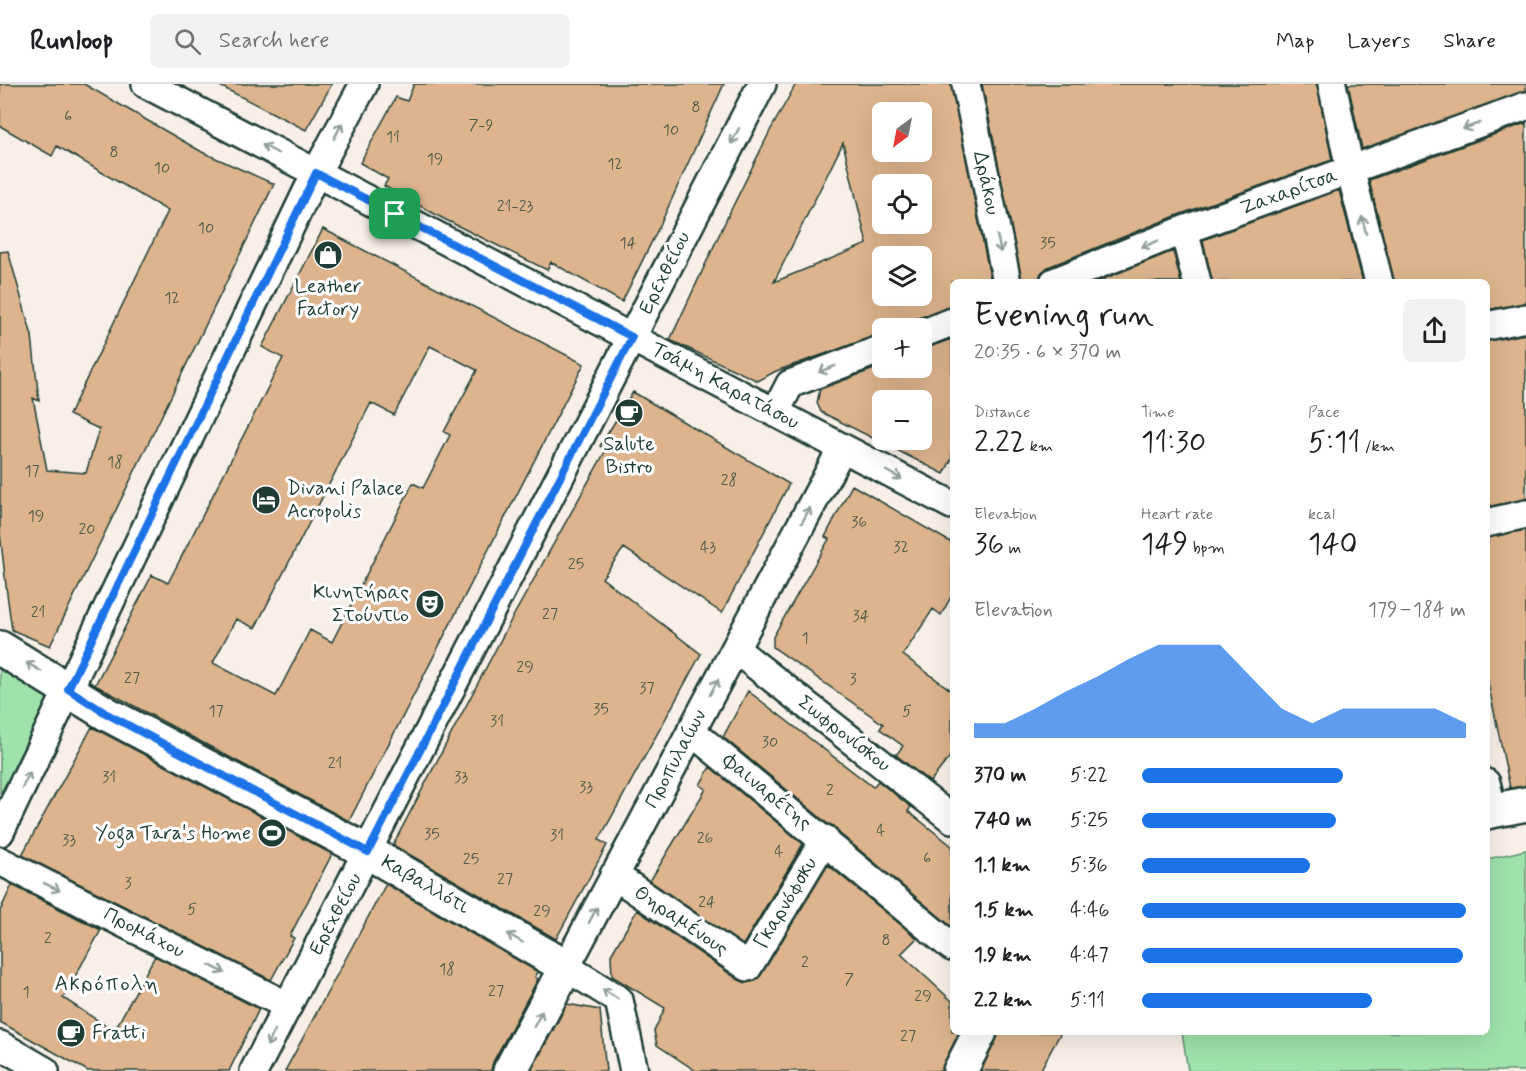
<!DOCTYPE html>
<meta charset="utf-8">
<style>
body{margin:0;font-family:Mynerve,sans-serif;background:#f2f2f2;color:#202124;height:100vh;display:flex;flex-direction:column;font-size:22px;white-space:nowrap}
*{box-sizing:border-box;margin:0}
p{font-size:20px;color:#757577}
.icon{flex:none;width:33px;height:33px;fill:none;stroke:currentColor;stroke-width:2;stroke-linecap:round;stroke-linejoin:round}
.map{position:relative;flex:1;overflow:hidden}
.details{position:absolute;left:950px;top:195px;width:540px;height:756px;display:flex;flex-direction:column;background:#fff;border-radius:9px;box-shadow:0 6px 24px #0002}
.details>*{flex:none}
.needle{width:39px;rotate:212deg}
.tools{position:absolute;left:872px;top:18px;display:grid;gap:12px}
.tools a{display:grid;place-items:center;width:60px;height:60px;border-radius:9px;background:#fff;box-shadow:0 6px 24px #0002;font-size:30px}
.pin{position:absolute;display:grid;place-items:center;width:51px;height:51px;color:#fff;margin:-26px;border-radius:12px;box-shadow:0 3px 9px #0006}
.round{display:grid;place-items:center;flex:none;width:63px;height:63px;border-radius:9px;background:#f2f2f2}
.summary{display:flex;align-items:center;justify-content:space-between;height:102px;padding:0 24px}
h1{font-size:33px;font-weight:600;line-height:45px}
.stats{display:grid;grid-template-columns:repeat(3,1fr);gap:9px;height:102px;padding:6px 24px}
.stats div{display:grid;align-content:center}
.stats b{font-size:30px;font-weight:600}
.stats small{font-size:16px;font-weight:400}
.stats p{font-size:16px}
.chart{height:168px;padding:12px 24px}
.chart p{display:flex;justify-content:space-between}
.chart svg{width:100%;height:108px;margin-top:6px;fill:#1a73e8;opacity:.7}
ul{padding:0 24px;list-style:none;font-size:20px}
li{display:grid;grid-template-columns:96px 72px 1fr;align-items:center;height:45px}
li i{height:15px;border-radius:8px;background:#1a73e8}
header{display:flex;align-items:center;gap:36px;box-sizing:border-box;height:84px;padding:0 30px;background:#fff;border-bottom:2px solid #e0e0e0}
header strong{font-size:28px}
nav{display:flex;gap:33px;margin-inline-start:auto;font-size:21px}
.search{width:420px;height:54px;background:#f2f2f2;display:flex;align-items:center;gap:15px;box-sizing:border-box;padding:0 21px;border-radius:9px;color:#757577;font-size:22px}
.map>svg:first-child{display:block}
.green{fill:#9fe2ac;stroke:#5f9070;stroke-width:1.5}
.building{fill:#ddb48d;stroke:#1f3d34;stroke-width:1.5;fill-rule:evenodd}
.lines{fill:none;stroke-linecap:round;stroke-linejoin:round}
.street-casing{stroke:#1f3d34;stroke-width:32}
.secondary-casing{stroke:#1f3d34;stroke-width:38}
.street{stroke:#fff;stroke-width:27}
.secondary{stroke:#fff;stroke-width:33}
.oneway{stroke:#8f9e9a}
.route-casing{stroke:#fff;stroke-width:12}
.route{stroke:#1a73e8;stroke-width:8}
.labels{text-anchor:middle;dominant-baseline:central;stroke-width:6;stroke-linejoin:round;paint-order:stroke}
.number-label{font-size:16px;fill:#4e5b4a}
.street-label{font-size:20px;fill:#1f3d34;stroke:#fff}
.poi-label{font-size:20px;fill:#1f3d34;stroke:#fff}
.neighbourhood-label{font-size:21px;letter-spacing:1.5px;fill:#1f3d34;stroke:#fff}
</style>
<header>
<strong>Runloop</strong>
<div class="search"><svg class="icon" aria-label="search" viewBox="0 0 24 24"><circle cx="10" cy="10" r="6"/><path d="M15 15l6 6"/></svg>Search here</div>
<nav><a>Map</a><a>Layers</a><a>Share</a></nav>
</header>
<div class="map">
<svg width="1526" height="987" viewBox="0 0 1526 987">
<rect width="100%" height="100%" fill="#f8f0e8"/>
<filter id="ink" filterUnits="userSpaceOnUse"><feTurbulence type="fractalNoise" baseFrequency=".0167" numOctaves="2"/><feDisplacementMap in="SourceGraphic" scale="12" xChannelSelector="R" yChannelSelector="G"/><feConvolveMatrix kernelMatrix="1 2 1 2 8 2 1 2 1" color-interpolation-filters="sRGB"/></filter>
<g filter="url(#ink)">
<path class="green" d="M0 548 66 582 0 710Z
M1526 766V987H1188L1182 948H1486L1487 775Z"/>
<path class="building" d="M0 0H84L202 68 274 100 50 562 12 546 7 510 0 449V168L8 167 32 252 39 317 33 314 47 386 86 389 99 345 69 331 168 127 57 62 52 72 0 42Z
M216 0H332L306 46Z
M414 0H724L661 139 622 218 551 178 547 186 442 134 384 102 388 95 360 79 396 13 407 17Z
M796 0H951L991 198H952V223L915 235 907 244H882V250L776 287 758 297 670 256 727 134 771 45ZM882 28H921V68H882ZM843 59 867 160 774 198ZM882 100H921V140H882ZM882 172H921V212H882Z
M982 0H1317L1332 76 1178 131 1048 183 1041 189 1039 198H1022Z
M1348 0H1526V7L1362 65Z
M1526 39V219L1486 226V198H1394L1369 96Z
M1339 106 1363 198H1212L1203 156Z
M323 145 584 280 349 737 95 601 152 491 168 499 283 274 262 263ZM430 262 477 286 444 348 450 351 423 404 413 399 332 558 310 546 276 612 213 579 236 535 255 544 371 319 394 331Z
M1173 167 1181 198H1096Z
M1526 250V415L1486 423V257Z
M952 255V374L944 390 821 328 817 319 820 305 882 282 921 284V265ZM882 316H921V356H882Z
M633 308 789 400 722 529 624 464 602 494 701 570 599 756 607 761 556 855 393 761 510 538 606 366 600 362Z
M852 401 952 459V511L941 531 933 525 903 571 952 607V670L930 698 896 671 903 662 880 645 883 640 773 563V553L829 455 825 453Z
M1526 446V702L1510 704 1486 589V454Z
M748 607 873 703 878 697 911 723 908 727 952 762V843L839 749 834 742 828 740 723 653Z
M92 643 332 770 290 852 294 854 271 896 22 771Z
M710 683 803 760 743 861 650 797 706 705 700 701Z
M828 781 917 854 901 870 952 917V948H959L941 987H696L657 961 654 947 665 924 612 892 611 871 637 826 739 896 746 899 755 897 761 891Z
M386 800 538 888 535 893 538 895 493 978 491 987H285Z
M12 801 101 846 63 914 114 947 155 872 259 925 229 987H88L0 938V827Z
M567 920 600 926 606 987H531Z
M999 948H1061L1040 987H981Z"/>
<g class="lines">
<g class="street-casing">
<path id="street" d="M146 0 952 421
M966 0 1007 198
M1332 0 1350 85 1379 198
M1184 146 1197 198
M1054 198 1184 146 1526 22
M1486 242 1526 234
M921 250 952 238
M775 329 790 300 882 265
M1486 439 1526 430
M735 565 952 735
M691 647 952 863
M1486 699 1493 727
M0 748 316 89 364 0
M0 777 288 922
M614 791 748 883 825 755
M0 961 45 987
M254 987 762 0
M634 987 619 916 566 883 842 364"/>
</g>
<g class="secondary-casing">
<path id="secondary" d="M0 564 107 630 368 768 566 883 510 987
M1486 728 1526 720
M960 987 980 948"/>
</g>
<use href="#street" class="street"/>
<use href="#secondary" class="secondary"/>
</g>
<defs><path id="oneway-shaft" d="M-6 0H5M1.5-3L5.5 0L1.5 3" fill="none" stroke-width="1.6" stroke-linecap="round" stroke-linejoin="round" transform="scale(1.5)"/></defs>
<g class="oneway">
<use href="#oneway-shaft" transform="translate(1471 42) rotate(160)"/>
<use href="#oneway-shaft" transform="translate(338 47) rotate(-62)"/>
<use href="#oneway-shaft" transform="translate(735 52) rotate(117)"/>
<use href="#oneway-shaft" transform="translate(270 65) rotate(-152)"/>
<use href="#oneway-shaft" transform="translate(1364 141) rotate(-104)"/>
<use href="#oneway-shaft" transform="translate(999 160) rotate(78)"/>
<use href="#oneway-shaft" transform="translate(1150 160) rotate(158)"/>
<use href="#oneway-shaft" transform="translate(827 285) rotate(159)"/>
<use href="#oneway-shaft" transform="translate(894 391) rotate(28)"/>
<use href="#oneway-shaft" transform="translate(806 431) rotate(-62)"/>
<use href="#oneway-shaft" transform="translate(34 583) rotate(-150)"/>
<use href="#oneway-shaft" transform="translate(714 603) rotate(-62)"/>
<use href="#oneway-shaft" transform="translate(26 696) rotate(-64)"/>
<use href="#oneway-shaft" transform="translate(52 803) rotate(26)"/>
<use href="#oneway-shaft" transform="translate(593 831) rotate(-62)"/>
<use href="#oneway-shaft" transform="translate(515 854) rotate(-150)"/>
<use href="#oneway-shaft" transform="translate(217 885) rotate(27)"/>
<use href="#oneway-shaft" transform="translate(610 910) rotate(-148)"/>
<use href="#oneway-shaft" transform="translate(538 935) rotate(-62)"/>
<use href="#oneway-shaft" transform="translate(271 954) rotate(117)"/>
</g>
</g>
<g class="lines" filter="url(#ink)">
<g class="route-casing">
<path id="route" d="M316 89 632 253 368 768 107 630 68 605Z"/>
</g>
<use href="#route" class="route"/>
</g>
<defs>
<g id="shop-disc" transform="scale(1.5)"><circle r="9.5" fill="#1f3d34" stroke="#fff"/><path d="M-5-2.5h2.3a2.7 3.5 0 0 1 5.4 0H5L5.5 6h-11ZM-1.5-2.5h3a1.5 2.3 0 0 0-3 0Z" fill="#fff"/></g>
<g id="cafe-disc" transform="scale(1.5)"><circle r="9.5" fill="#1f3d34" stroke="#fff"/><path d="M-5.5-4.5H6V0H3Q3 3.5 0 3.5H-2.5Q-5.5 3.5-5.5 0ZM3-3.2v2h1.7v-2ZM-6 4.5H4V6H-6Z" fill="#fff"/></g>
<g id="hotel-disc" transform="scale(1.5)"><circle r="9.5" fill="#1f3d34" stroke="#fff"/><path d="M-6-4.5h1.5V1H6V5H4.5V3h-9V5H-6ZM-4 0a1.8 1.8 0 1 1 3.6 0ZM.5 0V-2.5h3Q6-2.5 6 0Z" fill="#fff"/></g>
<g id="theatre-disc" transform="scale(1.5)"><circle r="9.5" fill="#1f3d34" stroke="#fff"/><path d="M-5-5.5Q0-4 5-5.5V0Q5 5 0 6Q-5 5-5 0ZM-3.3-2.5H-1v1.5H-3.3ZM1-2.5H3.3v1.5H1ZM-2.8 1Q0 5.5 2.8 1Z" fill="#fff"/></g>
<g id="stadium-disc" transform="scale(1.5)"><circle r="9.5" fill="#1f3d34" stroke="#fff"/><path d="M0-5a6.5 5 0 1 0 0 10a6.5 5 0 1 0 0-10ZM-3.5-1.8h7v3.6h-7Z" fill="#fff"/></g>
</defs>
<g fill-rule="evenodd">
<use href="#shop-disc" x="328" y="171"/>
<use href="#cafe-disc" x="629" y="329"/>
<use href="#hotel-disc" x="266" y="416"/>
<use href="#theatre-disc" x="430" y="520"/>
<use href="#stadium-disc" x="272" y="749"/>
<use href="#cafe-disc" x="71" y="949"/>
</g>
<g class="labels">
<g class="number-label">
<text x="696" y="23">8</text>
<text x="68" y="32">6</text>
<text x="481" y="41">7-9</text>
<text x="671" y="46">10</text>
<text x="393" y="53">11</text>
<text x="114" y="68">8</text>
<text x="435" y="75">19</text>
<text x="615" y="80">12</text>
<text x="162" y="84">10</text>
<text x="515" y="122">21-23</text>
<text x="206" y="144">10</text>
<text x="628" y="159">14</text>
<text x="1048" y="159">35</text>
<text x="172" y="214">12</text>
<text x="115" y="378">18</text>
<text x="32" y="387">17</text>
<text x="729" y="396">28</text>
<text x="36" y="432">19</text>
<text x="859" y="438">36</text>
<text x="87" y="445">20</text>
<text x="708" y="463">43</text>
<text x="901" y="463">32</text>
<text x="576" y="480">25</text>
<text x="38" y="528">21</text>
<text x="550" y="530">27</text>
<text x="861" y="532">34</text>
<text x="805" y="554">1</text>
<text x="525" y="583">29</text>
<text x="132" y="594">27</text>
<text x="853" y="595">3</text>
<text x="647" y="604">37</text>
<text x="601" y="625">35</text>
<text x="216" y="627">17</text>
<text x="907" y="627">5</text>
<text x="497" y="637">31</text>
<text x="770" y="658">30</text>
<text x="335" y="679">21</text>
<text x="109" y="693">31</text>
<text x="461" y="693">33</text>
<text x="586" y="703">33</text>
<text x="830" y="706">2</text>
<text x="881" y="746">4</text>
<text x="432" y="750">35</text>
<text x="557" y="751">31</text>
<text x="705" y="754">26</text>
<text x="69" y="756">33</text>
<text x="779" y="767">4</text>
<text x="927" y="774">6</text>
<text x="471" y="775">25</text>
<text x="505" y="795">27</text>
<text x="128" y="799">3</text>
<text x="707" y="818">24</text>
<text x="192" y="825">5</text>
<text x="542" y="827">29</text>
<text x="48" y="854">2</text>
<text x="886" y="856">8</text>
<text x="805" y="878">2</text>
<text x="447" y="885">18</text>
<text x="849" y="895">7</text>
<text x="496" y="907">27</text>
<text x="26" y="908">1</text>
<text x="923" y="912">29</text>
<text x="908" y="952">27</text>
</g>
<g class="street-label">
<text transform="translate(986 99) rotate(78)">Δράκου</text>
<text transform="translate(1289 108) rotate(-20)">Ζαχαρίτσα</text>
<text transform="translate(665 189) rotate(-63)">Ερεχθείου</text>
<text transform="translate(725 302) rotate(28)">Τσάμη Καρατάσου</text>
<text transform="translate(844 650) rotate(38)">Σωφρονίσκου</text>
<text transform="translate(676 675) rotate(-62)">Προπυλαίων</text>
<text transform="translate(767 708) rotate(39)">Φαιναρέτης</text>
<text transform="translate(425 801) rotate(30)">Καβαλλότι</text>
<text transform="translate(786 819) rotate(-59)">Γκαρνόφσκυ</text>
<text transform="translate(336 830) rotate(-62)">Ερεχθείου</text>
<text transform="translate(681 837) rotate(34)">Θηραμένους</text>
<text transform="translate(144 849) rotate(27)">Προμάχου</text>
</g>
<g class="poi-label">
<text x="328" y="202">Leather<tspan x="328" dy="23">Factory</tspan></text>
<text x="629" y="360">Salute<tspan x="629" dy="23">Bistro</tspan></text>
<text x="287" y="404" text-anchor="start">Divani Palace<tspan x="287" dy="23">Acropolis</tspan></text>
<text x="409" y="508" text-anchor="end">Κινητήρας<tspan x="409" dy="23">Στούντιο</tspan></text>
<text x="251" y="749" text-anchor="end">Yoga Tara's Home</text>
<text x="92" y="949" text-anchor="start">Fratti</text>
</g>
<g class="neighbourhood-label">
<text x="107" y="900">Ακρόπολη</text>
</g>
</g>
</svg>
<div class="tools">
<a><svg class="needle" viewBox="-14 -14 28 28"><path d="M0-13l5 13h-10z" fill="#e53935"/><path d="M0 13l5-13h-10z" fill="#757577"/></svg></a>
<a><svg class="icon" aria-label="locate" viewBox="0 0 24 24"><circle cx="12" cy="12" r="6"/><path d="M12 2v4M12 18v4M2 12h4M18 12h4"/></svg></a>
<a><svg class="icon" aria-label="layers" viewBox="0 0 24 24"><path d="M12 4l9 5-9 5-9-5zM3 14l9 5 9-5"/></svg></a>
<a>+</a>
<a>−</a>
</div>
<div class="pin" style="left:395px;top:130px;background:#1e9e55"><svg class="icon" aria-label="arrive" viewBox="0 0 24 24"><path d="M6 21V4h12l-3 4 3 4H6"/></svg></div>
<section class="details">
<div class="summary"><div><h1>Evening run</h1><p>20:35 · 6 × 370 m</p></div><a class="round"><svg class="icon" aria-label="share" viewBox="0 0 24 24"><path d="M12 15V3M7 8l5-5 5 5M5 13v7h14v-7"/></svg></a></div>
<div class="stats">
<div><p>Distance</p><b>2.22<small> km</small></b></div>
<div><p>Time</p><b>11:30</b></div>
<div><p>Pace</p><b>5:11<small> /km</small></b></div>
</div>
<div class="stats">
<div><p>Elevation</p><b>36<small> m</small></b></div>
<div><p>Heart rate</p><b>149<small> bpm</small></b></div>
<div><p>kcal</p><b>140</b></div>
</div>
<div class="chart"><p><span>Elevation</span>179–184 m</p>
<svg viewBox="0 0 160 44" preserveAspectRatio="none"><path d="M0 44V38L10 38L20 32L30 25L40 19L50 12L60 6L70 6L80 6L90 19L100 32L110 38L120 32L130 32L140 32L150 32L160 38V44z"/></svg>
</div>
<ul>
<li><b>370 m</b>5:22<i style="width:62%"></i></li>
<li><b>740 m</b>5:25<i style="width:60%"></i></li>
<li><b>1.1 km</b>5:36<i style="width:52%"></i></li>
<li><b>1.5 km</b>4:46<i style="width:100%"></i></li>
<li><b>1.9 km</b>4:47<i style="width:99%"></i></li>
<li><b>2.2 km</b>5:11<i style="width:71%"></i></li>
</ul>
</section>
</div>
